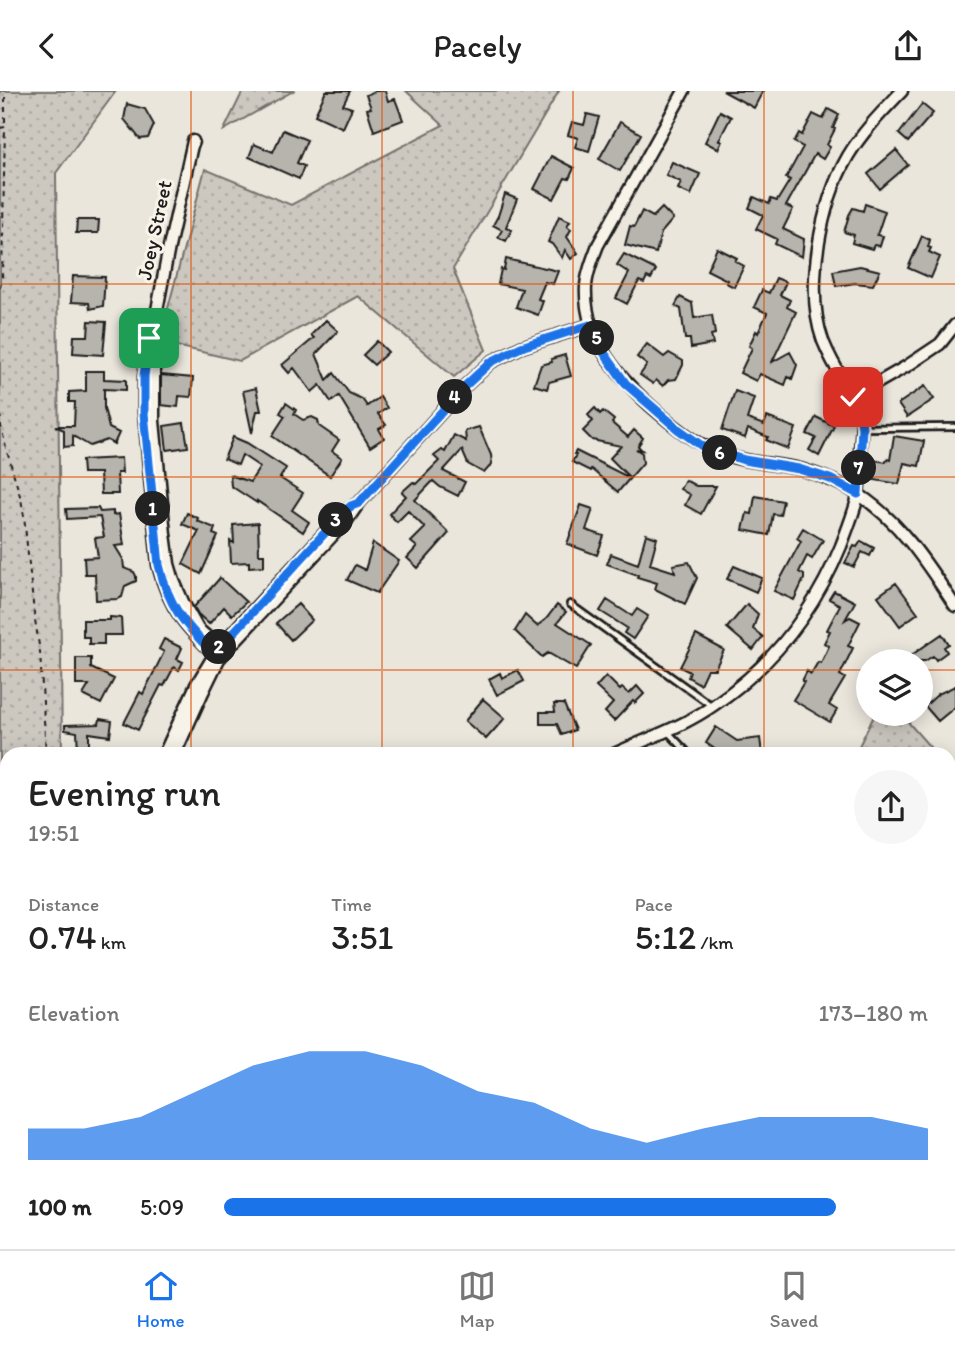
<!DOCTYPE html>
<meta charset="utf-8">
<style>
body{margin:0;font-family:Itim,sans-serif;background:#f6f6f6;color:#222;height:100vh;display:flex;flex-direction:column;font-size:26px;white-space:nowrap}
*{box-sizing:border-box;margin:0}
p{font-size:23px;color:#767676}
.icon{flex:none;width:38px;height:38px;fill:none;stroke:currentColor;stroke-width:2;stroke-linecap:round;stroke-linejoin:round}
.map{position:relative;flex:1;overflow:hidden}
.drawer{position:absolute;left:0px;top:656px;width:956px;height:502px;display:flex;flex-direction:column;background:#fff;border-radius:21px 21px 0 0;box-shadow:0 4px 18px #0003}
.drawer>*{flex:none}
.controls{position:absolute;left:856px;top:558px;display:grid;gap:14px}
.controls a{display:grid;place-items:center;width:77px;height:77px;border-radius:50%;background:#fff;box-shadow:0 4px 18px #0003;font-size:35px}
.pin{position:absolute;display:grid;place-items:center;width:60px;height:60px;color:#fff;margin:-30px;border-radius:14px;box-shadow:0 4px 10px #0006}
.km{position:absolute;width:35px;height:35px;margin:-18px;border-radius:50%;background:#222;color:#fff;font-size:19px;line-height:35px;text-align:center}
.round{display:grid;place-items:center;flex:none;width:74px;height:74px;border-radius:37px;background:#f6f6f6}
.headline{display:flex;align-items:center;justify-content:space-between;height:119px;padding:0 28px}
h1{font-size:38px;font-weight:600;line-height:52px}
.figures{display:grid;grid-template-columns:repeat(3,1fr);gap:10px;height:119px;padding:7px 28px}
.figures div{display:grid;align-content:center}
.figures b{font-size:35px;font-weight:600}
.figures small{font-size:19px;font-weight:400}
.figures p{font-size:19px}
.chart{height:196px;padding:14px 28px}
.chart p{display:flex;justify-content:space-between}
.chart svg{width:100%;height:126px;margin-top:7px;fill:#1a73e8;opacity:.7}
ul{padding:0 28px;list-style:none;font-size:23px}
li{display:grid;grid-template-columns:112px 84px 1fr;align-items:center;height:52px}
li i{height:18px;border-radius:9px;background:#1a73e8}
header{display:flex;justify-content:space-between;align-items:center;height:91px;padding:0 28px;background:#fff;font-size:32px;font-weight:600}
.tabs{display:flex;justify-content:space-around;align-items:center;height:98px;border-top:2px solid #e0e0e0;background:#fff;font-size:19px;color:#767676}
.tabs a{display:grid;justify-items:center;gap:4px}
.tabs .selected{color:#1a73e8}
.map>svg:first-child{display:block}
.grass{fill:url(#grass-dots);stroke:#74726e;stroke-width:2}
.building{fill:#b6b4ac;stroke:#1c1c1c;stroke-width:2}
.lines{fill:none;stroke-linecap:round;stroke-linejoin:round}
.service-casing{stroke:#1c1c1c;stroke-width:10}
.minor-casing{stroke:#1c1c1c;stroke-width:15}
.path{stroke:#1c1c1c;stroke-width:2;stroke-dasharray:5 5;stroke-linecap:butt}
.service{stroke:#f7f3e8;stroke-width:4.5}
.minor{stroke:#f7f3e8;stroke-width:10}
.route-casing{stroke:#fff;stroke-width:14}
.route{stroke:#1a73e8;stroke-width:9}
.grid{fill:none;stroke:#de560d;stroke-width:2;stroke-opacity:0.55}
.labels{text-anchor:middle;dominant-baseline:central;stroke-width:6;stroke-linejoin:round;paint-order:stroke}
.street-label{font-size:21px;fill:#1c1c1c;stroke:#f7f3e8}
</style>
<header><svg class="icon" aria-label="back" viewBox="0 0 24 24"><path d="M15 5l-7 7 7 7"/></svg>Pacely<svg class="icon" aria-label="share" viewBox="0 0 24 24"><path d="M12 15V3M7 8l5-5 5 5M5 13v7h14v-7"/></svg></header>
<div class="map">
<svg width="955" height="1158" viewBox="0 0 955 1158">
<defs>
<pattern id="grass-dots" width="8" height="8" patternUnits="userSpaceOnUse" patternTransform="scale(1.75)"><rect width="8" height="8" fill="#ccc8c0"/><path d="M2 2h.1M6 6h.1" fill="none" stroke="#afaba4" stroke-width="1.8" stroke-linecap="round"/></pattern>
</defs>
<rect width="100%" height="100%" fill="#eae6dc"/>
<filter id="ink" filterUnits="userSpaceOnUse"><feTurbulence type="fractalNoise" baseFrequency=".0143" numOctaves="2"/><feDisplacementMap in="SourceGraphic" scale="14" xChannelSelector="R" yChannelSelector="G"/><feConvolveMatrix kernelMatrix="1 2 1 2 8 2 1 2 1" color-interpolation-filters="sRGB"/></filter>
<g filter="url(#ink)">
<path class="grass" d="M0 0H116L56 82 62 663H7V1152H61V1158H0Z
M243 0H293L224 39Z
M406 0H559L453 178 486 259 454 286 358 205 240 270 159 251 205 78 291 114 443 34Z
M875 623H901L936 663H855Z
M949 677 955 685V1158H574L573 1152H948Z"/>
<path class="building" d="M326 0H350L343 14 352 17 343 37 315 24Z
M375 0H385L388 10 395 8 403 29 374 40 367 18 371 17 366 4Z
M723 0H763L754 17Z
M127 13 145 18 154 34 148 47 140 48 124 28Z
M922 13 933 22 908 51 899 43Z
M828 18 839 24 833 37 835 38 827 54 830 56 823 68 815 63 786 115 793 118 783 138 804 148 802 166 775 153 777 148 756 138 763 124 749 117 754 106 769 113 771 108 777 110 790 89 786 87 803 56 794 51 799 42 802 44 813 23 823 28Z
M720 20 731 26 719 49 722 50 718 58 705 51Z
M587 23 599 26 589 60 575 56 578 47 568 44 572 31 584 34Z
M620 31 641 43 620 80 599 68Z
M283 39 307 49 297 72 304 75 299 88 249 66 254 53 273 61Z
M896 59 908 74 880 98 868 83Z
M551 65 574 77 569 88 565 87 554 108 534 98Z
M672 71 700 83 691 104 678 98 681 91 666 84Z
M505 103 517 108 506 136 512 139 506 150 498 146 502 139 493 134 498 125Z
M865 113 885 120 877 144 883 145 880 155 874 154 872 158 852 152 854 144 844 141 849 124 853 117 863 120Z
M662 117 673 128 661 142 656 162 625 154 630 135 634 136 642 120 653 126Z
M559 125 570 130 567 135 571 138 567 146 578 162 571 168 565 159 562 167 552 153 548 151Z
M77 129H99L98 142H76Z
M922 145 930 149 928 156 931 157 929 161 940 166 931 187 908 177Z
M717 157 737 167 735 170 744 175 734 196 726 192 727 189 707 179Z
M624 163 656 179 651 188 647 186 644 192 639 190 627 213 616 207 629 182 617 174Z
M506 168 558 180 553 193 545 191 538 208 543 210 538 224 516 216 522 198 498 193 501 178 504 179Z
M860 175 880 180 873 194 855 192 836 195 833 180Z
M73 185 105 186 103 215 90 218 89 212 71 211Z
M776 187 786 191 780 204 790 209 787 216 796 221 772 271 790 261 797 274 792 288 788 286 785 294 760 283 756 290 740 282 752 257 749 255 756 240 758 242 767 222 754 216 762 199 769 202Z
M680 206 692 212 694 227 712 224 715 243 711 244 713 253 691 257 690 248H685L681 218 675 215Z
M326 229 338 240 316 263 327 289 334 282 349 302 362 308 367 315 380 306 387 317 378 323 386 334 379 338 384 347 370 356 339 305 331 311 320 294 312 301 294 277 289 282 282 274 314 247 311 244Z
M89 230 106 231 103 264 73 262 74 245H88Z
M377 250 388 261 374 274 363 264Z
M647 253 664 266 669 262 683 270V274L676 288 668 289 663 295 656 289 653 293 640 284 647 274 637 266Z
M565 264 571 285 549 291 547 298 534 294 541 274 552 271 551 268Z
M86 280H104V288L126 289V299L104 298V317L109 337 119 342 114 353 107 349 90 355 73 345V355L64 356V339L55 335H74L75 311H69V301L86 300Z
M161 284 193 287 191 306 179 305 178 316 161 314Z
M925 295 934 308 907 326 898 313Z
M256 297 261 320H257L252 342 243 300Z
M735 300 754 307 747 328 764 334 767 326 796 337 788 358 766 349 768 346 748 338 745 347 722 339Z
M286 312 296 319 294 323 303 329 312 326 318 329 319 335 339 349 332 360 342 367 330 385 272 345 285 325 280 322Z
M595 317 600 323 603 320 614 329 612 332 628 346 634 339 643 347 638 355 642 359 636 358 642 362 643 372 630 387 610 367 621 355 592 349 583 340 593 330 588 324Z
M816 326 834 335 819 365 809 359 816 347 807 343Z
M184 332 188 356 167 359 164 335Z
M479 336 491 364 492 373 484 382 468 373 462 359 443 380 465 391 458 405 440 396 433 390 415 409 449 442 418 477 407 467 417 456 411 451 425 437 408 420 397 431 389 423 406 405 402 401 413 391 416 393 439 370 434 365 442 359 445 361 454 344 466 350 465 340Z
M894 345 924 350 919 375 904 372 899 393 869 388 873 369 886 371 887 368 890 369Z
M233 346 247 352 286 377 280 387 303 402 292 419 309 431 303 441 257 410V412L231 395 230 384 250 391 260 376 242 364 238 374 224 368Z
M576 360 630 387 618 401 591 378 590 380 572 371 576 364 574 363Z
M121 367 122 382H117L118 403H101L100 382H83L82 369Z
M685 389 696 395H716L701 423 685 414 690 404 680 398Z
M755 405 783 410 780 424 773 423 769 444 743 439 747 422 752 423Z
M581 414 593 418 586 439 604 445 597 464 567 453Z
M98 417 100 421 113 420V424L119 423 124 454 115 455 123 468 124 477 134 481 136 485V490L125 495 122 506 118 508 96 509 95 483H85L84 467 98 466 95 447 104 446 100 426 67 428 66 418Z
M187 422 198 427 197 430 215 437 213 443 218 445 201 483 183 473 199 440 182 433Z
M258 432 259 463H264V475L249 476V471L231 472 230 450 234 452 233 434Z
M803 437 823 449 812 468 807 465 799 481 804 484V488L794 509 774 500 801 450 797 447Z
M646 443 657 447 650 473 675 481 673 474 689 471 697 487 685 513 655 498 657 492 637 486 638 484 607 473 611 463 638 473Z
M861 450 874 457 870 465 862 461 854 476 845 472 854 455 857 456Z
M373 452 399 470 377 502 347 489 355 474 365 479Z
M734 475 762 487 756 501 727 488Z
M220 487 246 511 232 524 224 516 209 533 198 523 194 516Z
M896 492 918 522 900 535 878 505Z
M834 500 855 511 845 529 850 526 860 531 848 555 853 557 840 584 845 587 829 614 837 619 830 631 793 609 804 591 802 590 807 580 811 583 818 571 821 572 829 555 824 552 830 540 827 539 840 514 829 508Z
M607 509 632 525 637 518 648 525 633 548 624 542 627 537 600 520Z
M298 513 312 529 291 549 276 532Z
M747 513 758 523 753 538 763 546 753 559 727 537Z
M557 514 566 521 557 532 591 554 576 578 548 562 542 566 515 540 525 524 537 535 546 528Z
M110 526 121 527 122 544H104V553H89V546H83V529H110Z
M942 543 949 553 944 556 947 561 936 569 933 565 925 570H903Z
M696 544 724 559 715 578H707L700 593 688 586 690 581 680 576Z
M164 548 182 557 177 568 183 571 179 579 174 576 164 595 161 594 138 639 124 632 140 601 143 603 164 561 159 558Z
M76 567H91V577L114 588 101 613 83 604 89 594H76Z
M518 579 524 590 497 604 489 588 500 582 502 587Z
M606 585 620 599 622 597 629 603 637 595 644 603 635 612 633 610 614 630 605 621 613 612 596 596Z
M955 595V616L938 630 925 615 938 603Z
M483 608 505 627 486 648 465 630Z
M554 613H564L575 639 562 644 557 633H540V621H555Z
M100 628 112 630 110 645 89 642V660H78L77 641 65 639V634L99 633Z
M716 636 737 650 760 647 762 663H722L706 652Z"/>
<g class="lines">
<g class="service-casing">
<path id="service" d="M862 337 955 336
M570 513 712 615
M668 641 689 663"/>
</g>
<g class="minor-casing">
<path id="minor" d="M684 0 598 154C593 167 587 181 586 195 583 249 622 291 660 323 679 339 698 354 722 363 747 372 774 372 800 378 820 384 841 392 858 403 900 430 928 474 955 515
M193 50 169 156 154 235V330L165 443 169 473 174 490 184 513 198 538 225 561
M150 245 144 285V322L158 474C169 519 187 537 219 568
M853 306 907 275 940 253 955 234
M164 663 196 594 219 556 343 422 355 414
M175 663 203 601 219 568 225 561 348 428 359 412 465 295 491 271 521 256 590 234
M614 663C648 647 683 636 714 614 773 574 814 521 841 455 847 439 854 422 858 405 860 391 859 376 860 362 860 349 864 334 860 320 857 310 850 301 845 292 837 279 829 265 823 250 804 198 821 112 848 65 863 40 883 20 902 0
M167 1152 170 1158
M180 1152 182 1158
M436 1152 437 1158"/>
</g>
<path class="path" d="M0 37 5 36V0
M0 196 2 186 5 36
M0 313 1 335 6 357 21 408 24 425 34 522 40 561 46 663
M0 803 7 804
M29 1152 30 1158"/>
<use href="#service" class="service"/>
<use href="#minor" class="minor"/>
</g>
</g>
<g class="lines" filter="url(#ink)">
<g class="route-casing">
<path id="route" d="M149 247 144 285V322L159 474C169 517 184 532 214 563L343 422 351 415 359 412 465 295 491 271 521 256 590 234 602 259 626 293 678 338 702 355 744 369 799 378 830 388 858 403 862 337 860 321 853 306"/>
</g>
<use href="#route" class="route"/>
</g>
<path class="grid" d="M191 0V663M382 0V663M573 0V663M764 0V663M0 193H955M0 386H955M0 579H868M920 579H955M0 772H7M948 772H955M0 965H7M948 965H955M191 1152V1158M382 1152V1158M573 1152V1158M764 1152V1158"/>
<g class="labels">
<g class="street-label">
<text transform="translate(154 139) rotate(-78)">Joey Street</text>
</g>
</g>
</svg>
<div class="controls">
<a><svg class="icon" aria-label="layers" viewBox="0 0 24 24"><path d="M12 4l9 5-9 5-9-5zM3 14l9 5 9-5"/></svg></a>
</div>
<div class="pin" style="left:149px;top:247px;background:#1e9e55"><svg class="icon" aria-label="arrive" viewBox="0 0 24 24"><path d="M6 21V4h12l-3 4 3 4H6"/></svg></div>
<div class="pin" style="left:853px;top:306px;background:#d93025"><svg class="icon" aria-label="check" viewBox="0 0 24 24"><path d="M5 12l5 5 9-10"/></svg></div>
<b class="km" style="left:153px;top:418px">1</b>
<b class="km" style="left:219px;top:556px">2</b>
<b class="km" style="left:336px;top:429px">3</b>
<b class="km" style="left:455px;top:306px">4</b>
<b class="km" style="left:597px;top:247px">5</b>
<b class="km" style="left:720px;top:362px">6</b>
<b class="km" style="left:859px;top:377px">7</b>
<section class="drawer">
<div class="headline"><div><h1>Evening run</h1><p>19:51</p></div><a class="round"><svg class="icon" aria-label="share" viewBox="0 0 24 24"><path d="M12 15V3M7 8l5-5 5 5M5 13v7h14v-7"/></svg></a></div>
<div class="figures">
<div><p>Distance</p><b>0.74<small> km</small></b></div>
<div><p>Time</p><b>3:51</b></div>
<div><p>Pace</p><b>5:12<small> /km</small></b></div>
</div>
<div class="chart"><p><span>Elevation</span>173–180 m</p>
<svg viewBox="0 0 160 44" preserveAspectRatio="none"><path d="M0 44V33L10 33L20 29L30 20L40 11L50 6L60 6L70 11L80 20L90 24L100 33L110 38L120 33L130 29L140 29L150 29L160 33V44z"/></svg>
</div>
<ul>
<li><b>100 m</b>5:09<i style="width:87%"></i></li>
</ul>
</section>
</div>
<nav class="tabs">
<a class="selected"><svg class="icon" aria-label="home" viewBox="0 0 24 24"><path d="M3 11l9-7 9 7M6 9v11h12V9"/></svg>Home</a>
<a><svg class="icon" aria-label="map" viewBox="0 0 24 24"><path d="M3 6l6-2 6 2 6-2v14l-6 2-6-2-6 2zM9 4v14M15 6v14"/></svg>Map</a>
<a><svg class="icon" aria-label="saved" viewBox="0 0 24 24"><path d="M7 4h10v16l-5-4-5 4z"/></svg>Saved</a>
</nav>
